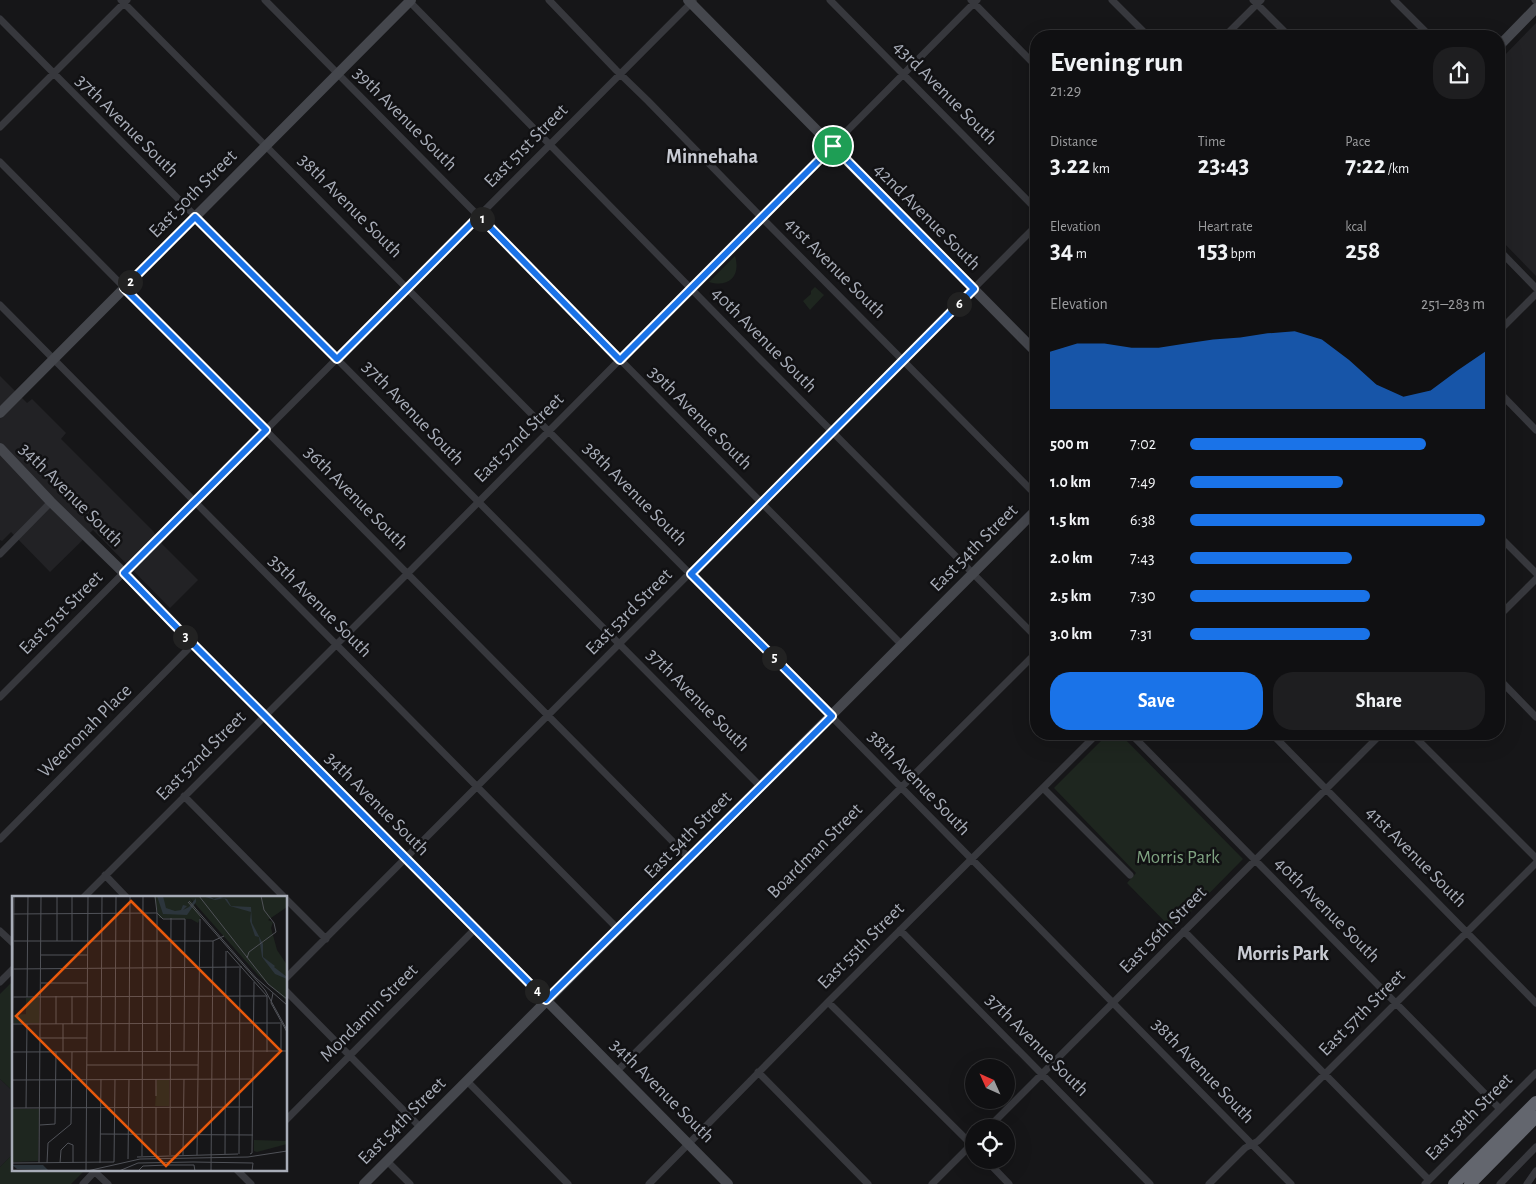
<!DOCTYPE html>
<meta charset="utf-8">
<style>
body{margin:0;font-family:"Alegreya Sans",sans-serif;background:#1e1e20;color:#f1f3f6;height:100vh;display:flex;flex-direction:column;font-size:19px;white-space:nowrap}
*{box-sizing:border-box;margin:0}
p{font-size:16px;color:#9c9d9f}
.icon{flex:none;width:28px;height:28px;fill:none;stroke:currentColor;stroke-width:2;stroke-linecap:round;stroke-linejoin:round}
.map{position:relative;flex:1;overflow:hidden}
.sheet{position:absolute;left:1030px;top:30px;width:475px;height:710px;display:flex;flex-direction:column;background:#101012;border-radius:20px;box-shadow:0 5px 20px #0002,0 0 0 1px #303032}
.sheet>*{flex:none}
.needle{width:32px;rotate:315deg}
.buttons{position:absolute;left:965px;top:1059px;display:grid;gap:10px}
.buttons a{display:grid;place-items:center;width:50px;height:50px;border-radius:50%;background:#101012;box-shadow:0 5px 20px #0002,0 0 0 1px #303032;font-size:25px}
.pin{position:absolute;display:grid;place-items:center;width:42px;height:42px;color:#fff;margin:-21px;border:2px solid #fff;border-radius:50%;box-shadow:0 1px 5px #0007}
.km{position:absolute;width:25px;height:25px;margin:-12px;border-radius:50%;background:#222;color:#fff;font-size:14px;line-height:25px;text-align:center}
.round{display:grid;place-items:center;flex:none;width:52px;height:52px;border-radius:20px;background:#1e1e20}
.summary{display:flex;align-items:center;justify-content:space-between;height:85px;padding:0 20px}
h1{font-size:28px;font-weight:700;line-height:38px}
.figures{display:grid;grid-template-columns:repeat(3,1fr);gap:8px;height:85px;padding:5px 20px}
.figures div{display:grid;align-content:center}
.figures b{font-size:25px;font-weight:700}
.figures small{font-size:14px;font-weight:400}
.figures p{font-size:14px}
.chart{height:140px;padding:10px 20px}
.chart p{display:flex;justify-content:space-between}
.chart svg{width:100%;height:90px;margin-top:5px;fill:#1a73e8;opacity:.7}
.button{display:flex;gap:10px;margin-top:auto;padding:10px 20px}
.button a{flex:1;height:58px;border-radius:20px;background:#1a73e8;color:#fff;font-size:20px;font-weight:700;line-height:58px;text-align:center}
.button a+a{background:#1e1e20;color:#f1f3f6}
ul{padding:0 20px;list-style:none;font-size:16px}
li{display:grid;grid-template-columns:80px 60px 1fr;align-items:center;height:38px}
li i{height:12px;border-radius:6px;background:#1a73e8}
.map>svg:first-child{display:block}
.built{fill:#222225}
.green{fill:#1e261f}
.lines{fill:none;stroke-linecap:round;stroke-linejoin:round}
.street{stroke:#37383d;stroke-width:7}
.secondary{stroke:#45474d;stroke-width:10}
.highway{stroke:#63666e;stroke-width:12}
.route-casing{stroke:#fff;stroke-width:10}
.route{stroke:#1a73e8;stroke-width:6}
.labels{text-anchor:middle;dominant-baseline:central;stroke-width:5;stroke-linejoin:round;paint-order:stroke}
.street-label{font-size:19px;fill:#a8adb8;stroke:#111113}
.park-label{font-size:19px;fill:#7fa381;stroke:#111113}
.neighbourhood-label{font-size:20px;font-weight:bold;fill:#c9ccd4;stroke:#111113}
.inset-road{fill:none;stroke:#505258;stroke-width:1}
.view{fill:#e8590c;fill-opacity:0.15;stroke:#e8590c;stroke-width:2.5}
.inset-edge{fill:none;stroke:#a8adb8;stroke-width:2.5}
</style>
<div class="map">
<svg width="1536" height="1184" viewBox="0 0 1536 1184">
<rect width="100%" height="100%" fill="#161618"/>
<path class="built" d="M1536 23V276L1499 238V61Z
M0 376 27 403 32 399 66 433 61 439 153 531 163 545 198 580 170 608 93 530 50 572 11 532 2 541 0 540Z
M0 1079 14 1092V1153L0 1167Z"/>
<path class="green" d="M735 256C741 276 729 288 709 282Z
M815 287 824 295 810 310 803 301 811 294V291Z
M1108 734H1120L1243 859 1173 930 1127 883 1136 873 1054 788Z
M14 980V1092L0 1079V994Z
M14 1153V1170H85L71 1184H0V1167Z"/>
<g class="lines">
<path class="street" d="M121 0 826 711 1291 1184
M265 0 902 645
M408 0 757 356 1036 637
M549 0 616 70 648 101 766 222 1036 495
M830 0 1036 209
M971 0 1036 66
M1112 0 1148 36
M1253 0 1289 36
M1394 0 1430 36
M1535 0 1536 1
M0 19 761 787
M1225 36 1261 0
M0 127 127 0
M0 162 689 858
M1499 250 1536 288
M0 305 618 929
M1499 331 1536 294
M1499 392 1536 430
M1499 536 1536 573
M0 554 51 502
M1499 616 1536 579
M1499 679 1536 717
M0 697 693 1
M1131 734 1500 1109
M1272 734 1536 1003
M1412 734 1536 858
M1043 788 1130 875
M184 796 285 898
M0 839 193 644
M105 875 127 898
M83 898 412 569 977 0
M286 899 326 939
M900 930 1150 1184
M0 931 14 944
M1184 931 1429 1180
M286 978 1036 226
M0 982 14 968
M286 991 420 1127
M828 1002 974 1147
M617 1071 1036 653
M758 1072 868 1184
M467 1081 568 1184
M286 1120 475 929
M988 1128 1381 734
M986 1160 1009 1184
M387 1161 410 1184
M237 1170 251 1184
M95 1172 108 1184
M83 1184 96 1170
M649 1184 828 1002 1097 734
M932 1184 974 1142
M1209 1184 1245 1148 1258 1141 1536 863
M1425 1184 1536 1073
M1500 1184 1536 1147
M1527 1184 1536 1171"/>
<path class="secondary" d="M688 0 1036 352
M1499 46 1536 8
M0 413 411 0
M0 448 51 502 128 577 189 640 265 716 728 1184
M364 1184 1036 510"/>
<path class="highway" d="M1454 1184 1536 1102
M1470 1184 1536 1117"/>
</g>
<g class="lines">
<g class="route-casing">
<path id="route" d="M833 146 974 289 691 574 832 716 546 1000 265 716 189 640 124 573 266 430 124 288 195 217 337 359 479 216 620 360Z"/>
</g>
<use href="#route" class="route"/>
</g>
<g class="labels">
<g class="street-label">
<text transform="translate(945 93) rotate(45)">43rd Avenue South</text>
<text transform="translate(405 119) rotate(45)">39th Avenue South</text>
<text transform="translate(127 126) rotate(45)">37th Avenue South</text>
<text transform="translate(526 146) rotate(-45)">East 51st Street</text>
<text transform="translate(193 194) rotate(-45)">East 50th Street</text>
<text transform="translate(350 206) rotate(45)">38th Avenue South</text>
<text transform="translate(927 217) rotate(45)">42nd Avenue South</text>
<text transform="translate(835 268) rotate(45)">41st Avenue South</text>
<text transform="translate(764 340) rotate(45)">40th Avenue South</text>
<text transform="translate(413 413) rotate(46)">37th Avenue South</text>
<text transform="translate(700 418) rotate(45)">39th Avenue South</text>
<text transform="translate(519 438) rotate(-45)">East 52nd Street</text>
<text transform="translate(635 494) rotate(45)">38th Avenue South</text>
<text transform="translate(71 495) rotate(45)">34th Avenue South</text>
<text transform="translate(356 498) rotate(45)">36th Avenue South</text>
<text transform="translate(974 548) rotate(-45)">East 54th Street</text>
<text transform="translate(320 606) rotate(45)">35th Avenue South</text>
<text transform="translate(629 612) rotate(-45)">East 53rd Street</text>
<text transform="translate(61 613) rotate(-45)">East 51st Street</text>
<text transform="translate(698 700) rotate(45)">37th Avenue South</text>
<text transform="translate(85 731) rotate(-45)">Weenonah Place</text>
<text transform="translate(201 756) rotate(-45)">East 52nd Street</text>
<text transform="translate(919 783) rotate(46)">38th Avenue South</text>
<text transform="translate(377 804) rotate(45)">34th Avenue South</text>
<text transform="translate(688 835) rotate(-45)">East 54th Street</text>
<text transform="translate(815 851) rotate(-45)">Boardman Street</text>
<text transform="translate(1416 857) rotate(45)">41st Avenue South</text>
<text transform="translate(1327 910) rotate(45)">40th Avenue South</text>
<text transform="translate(1163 930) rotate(-45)">East 56th Street</text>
<text transform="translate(861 946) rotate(-45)">East 55th Street</text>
<text transform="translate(369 1013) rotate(-45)">Mondamin Street</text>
<text transform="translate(1362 1013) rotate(-45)">East 57th Street</text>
<text transform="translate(1037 1045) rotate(45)">37th Avenue South</text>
<text transform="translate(1203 1071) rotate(46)">38th Avenue South</text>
<text transform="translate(662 1091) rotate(45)">34th Avenue South</text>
<text transform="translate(1469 1117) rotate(-45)">East 58th Street</text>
<text transform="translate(402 1121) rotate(-45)">East 54th Street</text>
</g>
<g class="park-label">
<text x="1178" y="857">Morris Park</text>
</g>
<g class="neighbourhood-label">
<text x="712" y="157">Minnehaha</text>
<text x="1283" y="954">Morris Park</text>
</g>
</g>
<g transform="translate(12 896)">
<rect width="275" height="275" fill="#161618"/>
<path d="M142 0H275V11L256 24 261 26 259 32 265 54 275 69V105L246 79 178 2 189 21 186 27 179 23 147 22ZM14 102H27V127H2V119L14 118ZM145 184H157V210H143ZM0 213H27L26 265 0 266ZM242 244 275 245V248L245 256 242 255Z" fill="#1e261f"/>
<path d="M145 0H151L154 12 163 15 169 14 171 9 175 10 171 14 177 11 184 2V6L175 19 151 18ZM190 0H197L202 3 208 1 215 3 219 10 239 11 240 27 251 48V61L263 70 262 71 275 81V83L263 78 250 61 247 41 243 40 238 25 239 16 218 10 212 2 203 4ZM0 269H31L36 274 5 273Z" fill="#2c353c"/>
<path class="inset-road" d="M143 0 145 17V156M187 0 256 88 275 103M177 5 244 82 275 109M176 6 253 94 275 134M0 18 145 17 151 23H173L172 156M0 45H201L212 40M45 45V0M60 45V0M215 55 255 100V156M29 59H76M235 62 237 56 264 36 262 27 252 14 249 0M0 73 230 71M29 87H75M261 97 259 107 275 136M0 101 255 100M15 101 16 0M0 128 270 127M44 128V100M60 128V100M269 128V155M28 142H75M0 156 275 155M51 156V128M89 156 90 0M103 156 104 0M117 156 118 0M75 169H186M0 184 241 183M144 200V183M0 212 241 211M0 212 2 0M14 212 15 128M28 229 43 228 44 156M88 238 241 239M213 258 214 55M227 258 228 72M238 258 240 257 242 86M144 259V211M158 259 159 22M171 259 172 183M185 259 188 23M130 260 131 0M125 261 226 258M116 263 117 183M102 266 103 183M0 267 102 266M27 267 29 0M35 267 36 247 59 228 60 156M48 267 49 254 56 247 61 249V267M88 267 89 183M74 275 76 0M75 275 128 263 236 261 275 255M107 275 126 267 181 266 241 267 240 275M126 275 131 270 155 269H182L183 275M199 275 201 45"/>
<path class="view" d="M119 5 269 155 154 270 4 120Z"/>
<rect width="275" height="275" class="inset-edge"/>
</g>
</svg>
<div class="buttons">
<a><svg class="needle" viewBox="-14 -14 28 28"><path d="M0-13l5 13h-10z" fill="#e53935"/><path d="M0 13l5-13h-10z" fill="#9c9d9f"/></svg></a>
<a><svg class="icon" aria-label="locate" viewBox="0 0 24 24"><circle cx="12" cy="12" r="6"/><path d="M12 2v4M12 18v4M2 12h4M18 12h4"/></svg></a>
</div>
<div class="pin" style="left:833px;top:146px;background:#1e9e55"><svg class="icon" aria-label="arrive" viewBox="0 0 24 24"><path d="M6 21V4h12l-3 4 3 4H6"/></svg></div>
<b class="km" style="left:482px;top:219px">1</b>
<b class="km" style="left:130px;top:282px">2</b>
<b class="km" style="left:185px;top:637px">3</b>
<b class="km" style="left:537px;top:991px">4</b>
<b class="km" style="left:774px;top:658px">5</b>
<b class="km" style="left:959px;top:304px">6</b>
<section class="sheet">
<div class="summary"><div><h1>Evening run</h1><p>21:29</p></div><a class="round"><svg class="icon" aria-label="share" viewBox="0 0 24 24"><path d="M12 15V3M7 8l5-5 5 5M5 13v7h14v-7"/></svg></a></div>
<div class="figures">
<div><p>Distance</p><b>3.22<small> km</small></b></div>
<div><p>Time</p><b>23:43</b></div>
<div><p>Pace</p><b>7:22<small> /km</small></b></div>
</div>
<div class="figures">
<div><p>Elevation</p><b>34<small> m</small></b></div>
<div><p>Heart rate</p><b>153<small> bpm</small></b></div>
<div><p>kcal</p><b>258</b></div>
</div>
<div class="chart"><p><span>Elevation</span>251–283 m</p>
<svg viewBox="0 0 160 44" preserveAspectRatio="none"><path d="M0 44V16L10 12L20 12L30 14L40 14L50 12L60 10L70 9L80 7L90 6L100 10L110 20L120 32L130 38L140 35L150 25L160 16V44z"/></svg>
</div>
<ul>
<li><b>500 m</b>7:02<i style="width:80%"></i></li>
<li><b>1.0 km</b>7:49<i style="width:52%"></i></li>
<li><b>1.5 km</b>6:38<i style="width:100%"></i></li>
<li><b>2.0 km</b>7:43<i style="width:55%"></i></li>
<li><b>2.5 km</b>7:30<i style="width:61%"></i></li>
<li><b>3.0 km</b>7:31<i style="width:61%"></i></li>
</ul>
<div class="button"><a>Save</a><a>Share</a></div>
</section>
</div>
